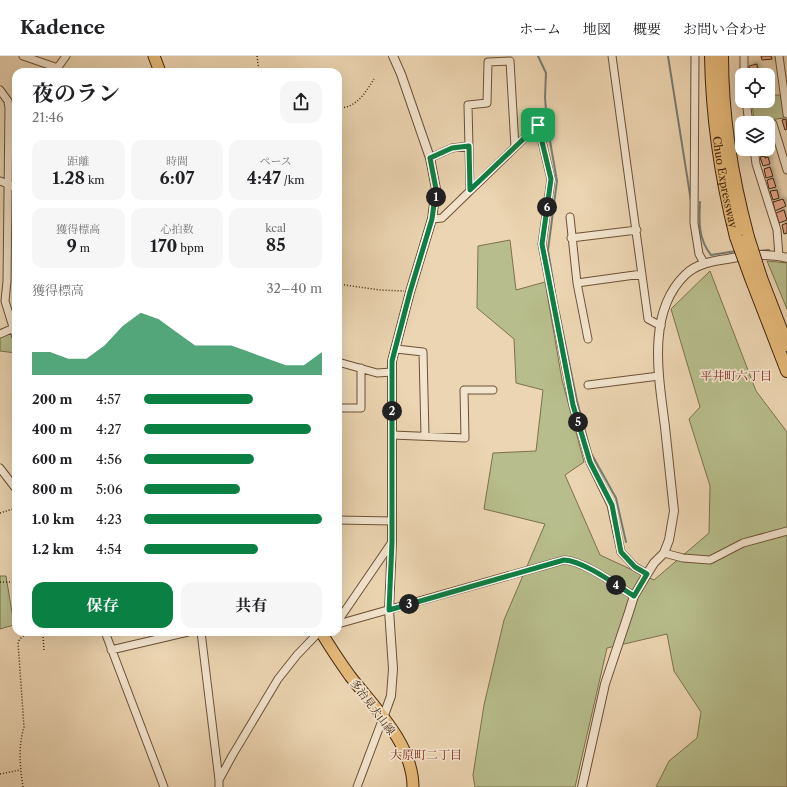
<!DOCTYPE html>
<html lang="ja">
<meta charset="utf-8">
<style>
body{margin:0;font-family:"Libre Caslon Text","Noto Serif JP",serif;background:#f6f6f6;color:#202124;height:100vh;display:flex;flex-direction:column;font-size:15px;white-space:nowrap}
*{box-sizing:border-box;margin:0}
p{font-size:13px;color:#757577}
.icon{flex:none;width:22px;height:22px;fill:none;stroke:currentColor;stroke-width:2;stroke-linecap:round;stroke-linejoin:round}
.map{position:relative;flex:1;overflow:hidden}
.sheet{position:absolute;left:12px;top:12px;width:330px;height:568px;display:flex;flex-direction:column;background:#fff;border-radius:12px;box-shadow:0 4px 16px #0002}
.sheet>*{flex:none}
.buttons{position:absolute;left:735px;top:12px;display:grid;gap:8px}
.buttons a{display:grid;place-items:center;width:40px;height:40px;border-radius:8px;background:#fff;box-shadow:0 4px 16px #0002;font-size:20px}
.pin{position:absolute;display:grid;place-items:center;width:34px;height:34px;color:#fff;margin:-17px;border-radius:8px;box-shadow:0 2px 6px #0006}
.km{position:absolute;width:20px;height:20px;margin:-10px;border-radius:50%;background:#222;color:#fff;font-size:11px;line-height:20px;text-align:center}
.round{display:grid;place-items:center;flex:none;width:42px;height:42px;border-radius:12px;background:#f6f6f6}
.overview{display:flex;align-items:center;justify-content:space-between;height:68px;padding:0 20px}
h1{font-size:22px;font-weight:700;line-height:30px}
.metrics{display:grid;grid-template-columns:repeat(3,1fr);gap:6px;height:68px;padding:4px 20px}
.metrics div{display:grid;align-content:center;border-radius:10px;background:#f6f6f6;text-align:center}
.metrics b{font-size:17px;font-weight:700}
.metrics small{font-size:11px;font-weight:400}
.metrics p{font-size:11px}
.chart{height:112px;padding:8px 20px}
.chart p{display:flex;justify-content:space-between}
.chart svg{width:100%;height:72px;margin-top:4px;fill:#0b8043;opacity:.7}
.primary-button{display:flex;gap:8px;margin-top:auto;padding:8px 20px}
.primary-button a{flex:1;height:46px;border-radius:12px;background:#0b8043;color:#fff;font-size:16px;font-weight:700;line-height:46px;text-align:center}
.primary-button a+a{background:#f6f6f6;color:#202124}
ul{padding:0 20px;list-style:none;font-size:13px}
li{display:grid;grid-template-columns:64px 48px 1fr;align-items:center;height:30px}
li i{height:10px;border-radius:5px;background:#0b8043}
header{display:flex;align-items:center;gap:24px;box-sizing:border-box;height:56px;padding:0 20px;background:#fff;border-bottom:1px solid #e0e0e0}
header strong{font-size:19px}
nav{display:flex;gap:22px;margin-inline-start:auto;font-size:14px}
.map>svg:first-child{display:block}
.green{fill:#b7bd8c;stroke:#7c714c}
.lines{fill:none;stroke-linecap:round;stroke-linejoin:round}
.stream{stroke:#787c72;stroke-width:2}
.building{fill:#dfa085;stroke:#42250d;filter:url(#shadow)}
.minor-casing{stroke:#6c5136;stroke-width:9}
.tertiary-casing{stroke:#6c5136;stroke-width:10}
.primary-casing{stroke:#42250d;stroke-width:13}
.motorway-casing{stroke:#42250d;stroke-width:14}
.path{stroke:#42250d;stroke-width:1.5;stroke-dasharray:1 2;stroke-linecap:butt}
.minor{stroke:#f3e4cd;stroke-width:7}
.tertiary{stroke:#f3e4cd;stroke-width:8}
.primary{stroke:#e6ba79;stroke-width:11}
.motorway{stroke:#e6ba79;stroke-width:12}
.motorway-bridge-casing{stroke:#42250d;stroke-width:14;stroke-linecap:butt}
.motorway-bridge{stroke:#e6ba79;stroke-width:12}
.route-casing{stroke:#fff;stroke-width:8}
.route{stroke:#0b8043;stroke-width:5}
.labels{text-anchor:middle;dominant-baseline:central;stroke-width:3.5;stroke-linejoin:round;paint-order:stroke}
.street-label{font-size:11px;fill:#42250d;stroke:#f3e4cd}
.neighbourhood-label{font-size:12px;fill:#7a1f14;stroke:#f3e4cd}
</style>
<header>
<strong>Kadence</strong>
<nav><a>ホーム</a><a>地図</a><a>概要</a><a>お問い合わせ</a></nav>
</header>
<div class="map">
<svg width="787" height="731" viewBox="0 0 787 731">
<defs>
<filter id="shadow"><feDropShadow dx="2" dy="-2" stdDeviation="2" flood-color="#0004"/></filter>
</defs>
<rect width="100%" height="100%" fill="#ecd5b2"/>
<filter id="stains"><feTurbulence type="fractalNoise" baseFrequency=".005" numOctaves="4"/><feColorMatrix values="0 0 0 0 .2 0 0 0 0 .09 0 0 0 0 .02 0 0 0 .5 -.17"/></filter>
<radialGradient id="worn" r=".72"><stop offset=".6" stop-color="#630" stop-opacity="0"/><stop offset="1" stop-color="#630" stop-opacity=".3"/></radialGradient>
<path class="green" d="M768 39H782L784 62 754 66 752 45H768Z
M510 184 516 234 545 226 562 324 584 406 565 419 600 499 654 524 709 477 710 430 689 363 700 351 671 253 710 215 756 335 787 376V731H656L669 705 697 682 701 656 674 615 667 578 607 592 575 731H475L473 719 484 649 504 564 545 468 484 453 493 397 536 395 543 334 516 327 514 283 477 252 478 190Z
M767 205 787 207V253Z
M13 275 16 288V297L0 295V280Z
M0 520H6L14 569 0 573Z"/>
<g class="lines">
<path class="stream" d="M538 0 546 17 545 41 547 68 557 125 548 194 555 237
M668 0 691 145
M700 146C699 165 698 183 711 199L736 195
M757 195 769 194
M559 257 577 345 591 397 616 442 626 486"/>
</g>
<path class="building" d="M761 0H771L772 3 762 4Z
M757 8 758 18 750 19 749 10Z
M786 63 787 73 785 74 782 64Z
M768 90 769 96 760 100 758 93H768Z
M765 100V102L768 101 770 108 763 110 760 101Z
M770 111 773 120 766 122 764 113Z
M773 122 776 131 769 133 767 124Z
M777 134 779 142 773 144 770 135Z
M783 143 786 150 775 155 773 146Z
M784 154 787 164 779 167 776 157Z
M787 167V177L784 178 782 169Z"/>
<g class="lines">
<g class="minor-casing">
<path id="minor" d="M23 0 58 12
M612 0 648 263 661 270
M695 0 694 167 699 198 704 207
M744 0V19
M779 0 787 58
M56 14 66 0
M0 34 8 45 9 52 7 225 5 245 16 281
M746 45 749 67
M768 68H773L787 114
M754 93 756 108 777 174 779 200
M430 102 452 92 469 90
M0 125 16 131
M470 134 468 49 487 47 488 6 510 5 515 91
M570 161 577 227 588 283
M432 163 442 162 538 69 551 123 542 188 573 349 590 406 611 449 621 496 635 511 647 518
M571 182 637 174
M577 227 642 218
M0 278 16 271
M396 293 423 296 425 380
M338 306 377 317 392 316
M588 329 659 320
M338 352H361V312
M392 379 465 382 464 334H493
M0 412 16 433
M338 464 392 465
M664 497 683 502 710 504 743 487 787 475
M338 565 392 486
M338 568 564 504C584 505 616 529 634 540
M105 576 164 731
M201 576 219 724
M111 594 188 576
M219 731V724L232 700 278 623 297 599 319 576
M357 731 383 662"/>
</g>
<g class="tertiary-casing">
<path id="tertiary" d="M383 662 391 640 393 613 389 554 392 486V305L410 236 432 163 436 133 430 102 401 18 393 0
M582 731 605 628 629 556 634 540 647 518 654 507 664 497 669 484 674 455C671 427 668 399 665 371 659 322 646 257 685 219 696 208 712 205 727 203 746 199 768 197 787 202"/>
</g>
<g class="primary-casing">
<path id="primary" d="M154 0 160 16
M321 576C330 591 340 606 350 620 374 651 413 688 413 731"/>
</g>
<g class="motorway-casing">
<g id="motorway">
<path id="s1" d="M711 0C712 62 721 122 736 181"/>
<path d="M722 0C722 62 732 122 748 181"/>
<path d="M751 222 787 315"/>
<path d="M761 222 787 289"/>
</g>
</g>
<path class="path" d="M257 0 259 16
M338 52C357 52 365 37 374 23
M338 228 380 234 404 235
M0 457 16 452
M0 526H16
M43 578 44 596
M0 718 20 714
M23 731C20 711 18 691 24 671L18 586C27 571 40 580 56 576"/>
<use href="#minor" class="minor"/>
<use href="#tertiary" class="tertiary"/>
<use href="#primary" class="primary"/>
<use href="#motorway" class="motorway"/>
<g class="motorway-bridge-casing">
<path id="motorway-bridge" d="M736 181 751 222
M748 181 761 222"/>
</g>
<use href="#motorway-bridge" class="motorway-bridge"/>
</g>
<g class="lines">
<g class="route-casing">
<path id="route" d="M538 69 551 123 542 188 573 349 590 406 612 449 621 496 635 511 647 518 634 540C616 529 584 505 564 504L389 554 392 486V305L410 236 432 163 436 133 430 102 452 92 469 90 470 134Z"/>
</g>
<use href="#route" class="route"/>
</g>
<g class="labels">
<g class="street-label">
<text stroke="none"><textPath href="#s1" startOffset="127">Chuo Expressway</textPath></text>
<text transform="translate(373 651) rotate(53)">多治見犬山線</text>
</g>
<g class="neighbourhood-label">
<text x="736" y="319">平井町六丁目</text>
<text x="426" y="698">大原町二丁目</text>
</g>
</g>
<rect width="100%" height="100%" filter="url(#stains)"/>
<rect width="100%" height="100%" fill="url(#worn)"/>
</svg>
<div class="buttons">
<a><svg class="icon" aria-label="locate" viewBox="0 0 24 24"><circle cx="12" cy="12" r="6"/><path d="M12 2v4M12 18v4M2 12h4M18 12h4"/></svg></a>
<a><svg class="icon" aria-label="layers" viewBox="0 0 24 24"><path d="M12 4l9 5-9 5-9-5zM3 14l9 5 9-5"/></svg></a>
</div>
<div class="pin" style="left:538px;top:69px;background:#1e9e55"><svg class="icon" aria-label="arrive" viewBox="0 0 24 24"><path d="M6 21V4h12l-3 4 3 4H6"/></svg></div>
<b class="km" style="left:436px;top:141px">1</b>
<b class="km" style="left:392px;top:355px">2</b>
<b class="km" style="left:409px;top:548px">3</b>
<b class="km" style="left:616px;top:529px">4</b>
<b class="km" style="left:578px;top:366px">5</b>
<b class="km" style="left:547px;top:151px">6</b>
<section class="sheet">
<div class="overview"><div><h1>夜のラン</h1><p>21:46</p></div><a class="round"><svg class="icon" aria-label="share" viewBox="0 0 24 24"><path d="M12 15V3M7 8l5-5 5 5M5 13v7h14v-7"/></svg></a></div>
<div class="metrics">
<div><p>距離</p><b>1.28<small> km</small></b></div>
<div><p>時間</p><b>6:07</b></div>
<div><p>ペース</p><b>4:47<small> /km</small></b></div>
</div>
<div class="metrics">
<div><p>獲得標高</p><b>9<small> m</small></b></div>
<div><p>心拍数</p><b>170<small> bpm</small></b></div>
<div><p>kcal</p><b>85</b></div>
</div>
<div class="chart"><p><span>獲得標高</span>32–40 m</p>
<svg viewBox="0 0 160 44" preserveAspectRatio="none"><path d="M0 44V30L10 30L20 34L30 34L40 26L50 14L60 6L70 10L80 18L90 26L100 26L110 26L120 30L130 34L140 38L150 38L160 30V44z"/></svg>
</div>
<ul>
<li><b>200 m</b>4:57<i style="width:61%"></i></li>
<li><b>400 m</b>4:27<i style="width:94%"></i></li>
<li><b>600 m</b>4:56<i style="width:62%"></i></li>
<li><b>800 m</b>5:06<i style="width:54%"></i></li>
<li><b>1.0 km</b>4:23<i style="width:100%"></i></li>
<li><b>1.2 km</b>4:54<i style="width:64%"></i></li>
</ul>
<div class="primary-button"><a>保存</a><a>共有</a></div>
</section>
</div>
